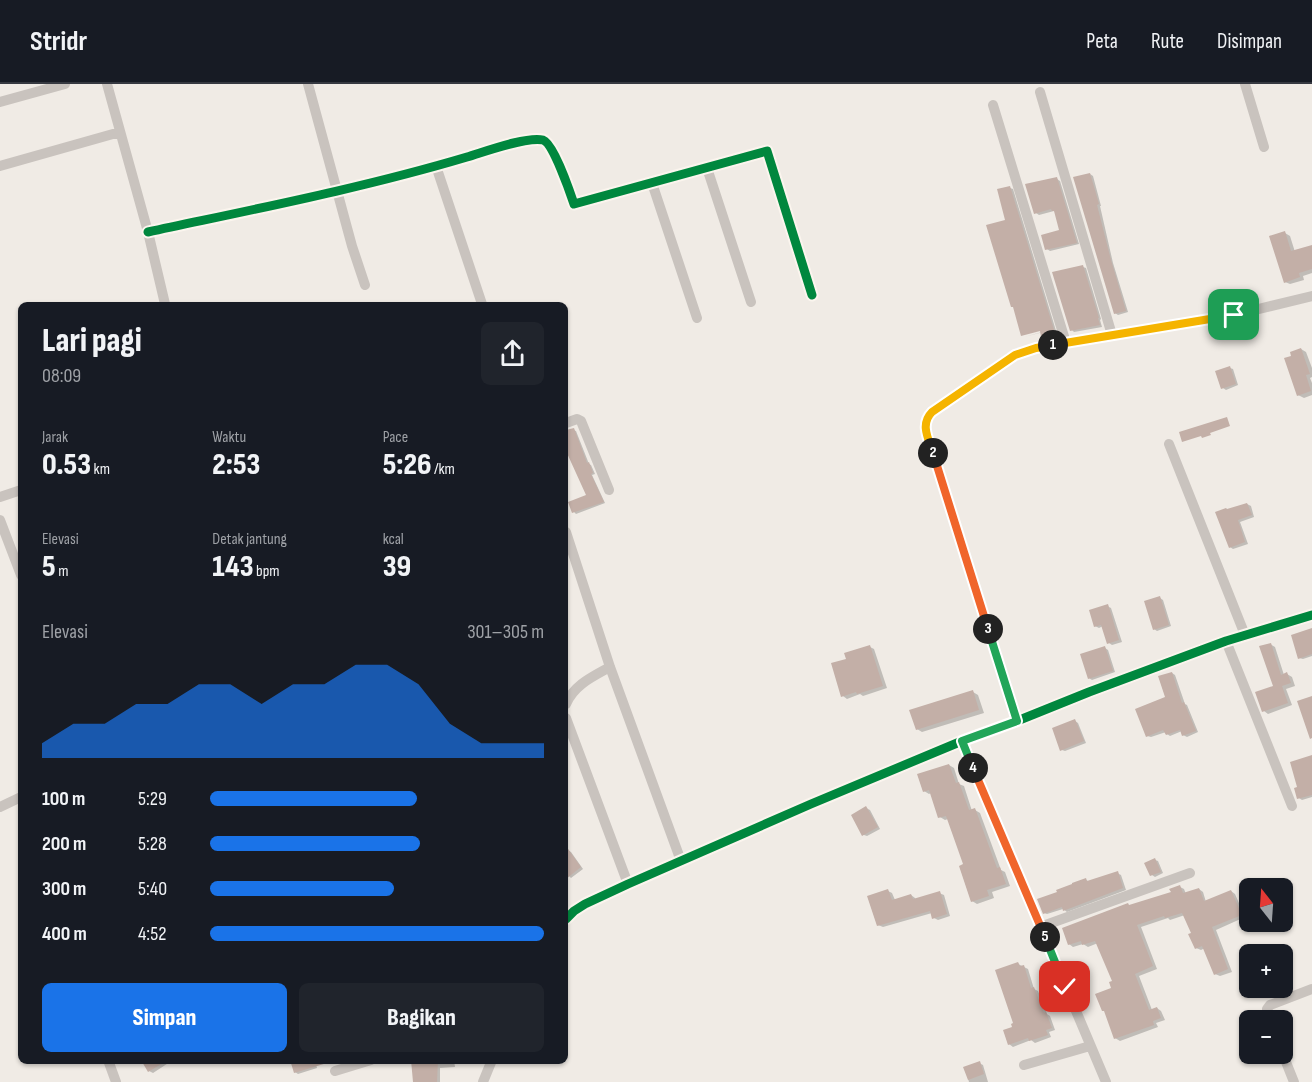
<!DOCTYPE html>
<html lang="id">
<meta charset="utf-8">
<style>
body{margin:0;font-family:"Sofia Sans Condensed",sans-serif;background:#20242c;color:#f1f3f6;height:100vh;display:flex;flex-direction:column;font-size:22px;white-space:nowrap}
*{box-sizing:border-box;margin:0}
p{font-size:20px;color:#9ea1a6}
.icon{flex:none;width:33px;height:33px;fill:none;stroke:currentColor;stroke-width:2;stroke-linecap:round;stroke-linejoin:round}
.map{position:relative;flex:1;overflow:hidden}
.details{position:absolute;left:18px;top:218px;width:550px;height:762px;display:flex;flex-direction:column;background:#171b24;border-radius:9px;box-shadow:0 2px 4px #0004}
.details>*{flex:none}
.needle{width:39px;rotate:343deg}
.buttons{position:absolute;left:1239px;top:794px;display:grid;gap:12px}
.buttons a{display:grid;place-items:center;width:54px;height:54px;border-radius:9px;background:#171b24;box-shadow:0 2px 4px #0004;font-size:30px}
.pin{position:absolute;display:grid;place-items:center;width:51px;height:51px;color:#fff;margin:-26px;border-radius:12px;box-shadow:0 3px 9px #0006}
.km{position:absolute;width:30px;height:30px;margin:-15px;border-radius:50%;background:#222;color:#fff;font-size:16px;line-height:30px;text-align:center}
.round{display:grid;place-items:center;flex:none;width:63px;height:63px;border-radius:9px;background:#20242c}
.headline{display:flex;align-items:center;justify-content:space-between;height:102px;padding:0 24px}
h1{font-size:33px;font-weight:800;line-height:45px}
.figures{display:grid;grid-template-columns:repeat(3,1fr);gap:9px;height:102px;padding:6px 24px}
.figures div{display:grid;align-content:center}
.figures b{font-size:30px;font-weight:800}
.figures small{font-size:16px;font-weight:400}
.figures p{font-size:16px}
.chart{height:168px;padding:12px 24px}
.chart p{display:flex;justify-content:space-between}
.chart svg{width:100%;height:108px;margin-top:6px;fill:#1a73e8;opacity:.7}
.primary-button{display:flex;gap:12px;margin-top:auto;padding:12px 24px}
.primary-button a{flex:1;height:69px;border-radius:9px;background:#1a73e8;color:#fff;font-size:24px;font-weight:800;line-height:69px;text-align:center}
.primary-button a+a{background:#20242c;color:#f1f3f6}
ul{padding:0 24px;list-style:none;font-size:20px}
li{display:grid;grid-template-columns:96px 72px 1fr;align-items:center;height:45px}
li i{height:15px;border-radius:8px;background:#1a73e8}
header{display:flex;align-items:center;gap:36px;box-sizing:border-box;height:84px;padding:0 30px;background:#171b24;border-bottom:2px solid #363941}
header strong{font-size:28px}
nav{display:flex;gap:33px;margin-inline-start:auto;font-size:21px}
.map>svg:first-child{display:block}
.shadow{fill:#0003}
.building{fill:#c3afa7}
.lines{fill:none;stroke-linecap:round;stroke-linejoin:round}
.minor{stroke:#c9c3be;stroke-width:10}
.cycleway-casing{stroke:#fbf5ee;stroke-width:13}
.cycleway{stroke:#00873e;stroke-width:9}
.split-1-casing{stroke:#fff;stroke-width:12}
.split-2-casing{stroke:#fff;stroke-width:12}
.split-3-casing{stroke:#fff;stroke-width:12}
.split-4-casing{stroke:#fff;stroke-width:12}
.split-5-casing{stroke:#fff;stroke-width:12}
.split-6-casing{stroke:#fff;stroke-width:12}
.split-1{stroke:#f5b400;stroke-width:8}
.split-2{stroke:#f5b400;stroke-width:8}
.split-3{stroke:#f0652b;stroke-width:8}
.split-4{stroke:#22a559;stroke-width:8}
.split-5{stroke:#f0652b;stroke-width:8}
.split-6{stroke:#22a559;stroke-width:8}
</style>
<header>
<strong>Stridr</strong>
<nav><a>Peta</a><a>Rute</a><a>Disimpan</a></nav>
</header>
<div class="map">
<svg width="1312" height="998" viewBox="0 0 1312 998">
<rect width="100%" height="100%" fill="#f0ebe5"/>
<path class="shadow" d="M1090 90 1093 92 1101 122H1100L1113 179 1128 228 1118 231 1115 229Z
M1057 95 1060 97 1079 160 1050 167 1047 165 1061 148 1056 128 1054 127 1039 131 1036 129Z
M1010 104 1013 105 1057 250 1045 253 1042 252V248L1024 253 1047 247 1007 137Z
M1285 149 1290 152 1295 168 1312 162V189L1303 192 1304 196 1290 200 1285 198Z
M1083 183 1086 184 1101 235 1100 236 1102 243 1074 248 1072 246Z
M1301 265 1306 268 1312 284V293L1310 294 1312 299V311L1304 314 1298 311 1293 273Z
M1230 284 1233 285 1238 301 1226 306 1223 304Z
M573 346 576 347 589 380 591 381 595 390 592 391 605 419 576 430 574 428 588 412 566 363V349Z
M1247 420 1251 422 1254 433 1240 438 1248 460 1233 465 1230 463 1217 429Z
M1160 514 1163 516 1171 542 1157 547 1154 545Z
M1107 522 1111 524 1122 558 1112 561 1109 559 1103 542 1099 544 1095 542Z
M1312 546V572L1303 575 1299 574Z
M1270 560 1275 563 1284 591 1287 590 1292 593 1295 602 1286 605 1292 621 1268 630 1264 627 1274 603Z
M870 563 874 565 887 604 863 612 860 610 847 615 843 612 847 576Z
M1105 564 1108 566 1115 588 1092 596 1089 594Z
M1172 589 1175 591 1185 620 1187 621 1198 648 1187 653 1183 651 1182 647 1170 652 1167 650 1166 648 1151 653 1147 652 1167 614Z
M973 608 978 611 984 629 922 648 917 645Z
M1075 637 1078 639 1086 659 1065 667 1062 666Z
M1312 673V713L1302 716 1299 714V704Z
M949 681 954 684 959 700 964 702 972 727 975 726 980 729 1001 786 1005 788 1010 802 992 808 994 814 977 820 972 817 965 781 948 735 945 736 940 733 931 709 929 710 924 707Z
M866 724 870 726 880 745 867 752 864 751Z
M567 766 571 768 583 785 571 794 566 789V767Z
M1155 776 1158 777 1163 789 1155 793 1152 791Z
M1117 789 1121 791 1126 806 1067 828 1063 825 1047 830 1044 829 1086 796 1090 798Z
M1180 803 1184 805 1186 810 1199 805 1203 808 1206 818 1231 807 1235 810 1245 833 1216 846 1232 888 1220 892 1215 890 1205 864 1201 866 1196 864 1193 850 1185 831 1170 836 1168 834 1141 843 1157 885 1139 892 1152 926 1157 924 1161 927 1165 936 1156 939 1158 943 1120 957 1115 954 1113 905 1114 898 1098 859 1088 863 1083 860 1073 863 1069 860 1131 822 1173 809Z
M888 807 892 809 895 816 911 811 915 814 916 816 939 809 944 811 950 832 938 836 934 834 932 829 883 843 878 841Z
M1018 880 1028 885 1034 905 1038 907 1047 930 1050 932 1055 946 1049 948 1051 953 1035 959 1031 956 1013 963 1009 960 1014 940Z
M143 976H173L153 989 149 987Z
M315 976 317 984 298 990 295 988Z
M413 976H454L455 983 440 984V998H410H415Z
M979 979 983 981 988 998H969L965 984Z"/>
<path class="building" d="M1090 89 1099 120 1097 121 1111 176 1126 227 1114 230 1073 93Z
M1057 93 1077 159 1045 166 1041 151 1059 146 1054 127H1052L1051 125 1034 130 1025 100Z
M1010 102 1055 249 1041 253 1040 247 1021 252 1013 223H1011L986 141 1005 136 997 105Z
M1285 147 1291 167 1312 161V185L1299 189 1300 193 1284 199 1269 152Z
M1083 181 1099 234H1098L1100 241 1070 247 1052 188Z
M1301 264 1310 290 1306 291 1311 307 1297 312 1284 274 1291 272 1290 268Z
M1230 282 1236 300 1221 305 1215 287Z
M1227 333 1230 342 1210 349 1211 351 1202 354 1201 352 1182 358 1179 348Z
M574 344 587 379 589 378 593 389 591 390 604 418 572 429 568 418 586 411 566 367V346Z
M1247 419 1252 431 1238 436 1245 458 1229 464 1215 428 1226 424 1227 425Z
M1160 512 1169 541 1153 546 1144 517Z
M1108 520 1119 556 1107 560 1101 541 1094 543 1089 526Z
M1312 544V570L1298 575 1291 551Z
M1271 559 1281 591 1287 588 1291 599 1282 602 1288 619 1262 628 1255 608 1273 602 1259 562Z
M870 561 883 602 857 610 856 608 841 613 831 579 846 575 844 569Z
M1105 562 1113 587 1088 595 1080 570Z
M1172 588 1182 619 1184 618 1196 647 1182 652 1180 646 1166 651 1163 646 1146 653 1135 625 1165 613 1158 592Z
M973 606 979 626 916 646 909 626Z
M1312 612V654L1310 655 1297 617Z
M1075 635 1084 657 1060 667 1052 644Z
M1312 671V711L1297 715 1294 704 1297 703 1290 678Z
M949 680 956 699 959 698 969 726 975 724 997 784 1000 783 1006 800 987 806 989 812 971 818 959 782 963 780 946 732 938 734 929 706 923 708 917 690Z
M866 722 878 743 862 752 851 731Z
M566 762 581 783 566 795Z
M1155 774 1161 788 1150 792 1144 779Z
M1118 787 1123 804 1063 827 1062 823 1043 830 1037 815 1057 808 1056 806 1072 800V799L1086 794 1087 797Z
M1180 801 1183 809 1199 804 1204 817 1231 806 1242 831 1212 843 1228 885 1214 891 1202 862 1195 865 1188 850 1191 849 1182 829 1165 834 1164 832 1137 841 1153 882 1135 890 1149 926 1157 923 1161 934 1153 937 1154 941 1114 955 1104 927H1102L1095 910 1111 904 1109 898 1112 897 1095 857 1082 861 1081 857 1068 861 1062 844 1128 819 1129 821 1171 808 1169 805Z
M888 805 892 816 911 810 913 815 940 807 947 830 932 835 930 827 877 842 867 812Z
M1018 878 1020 882 1024 881 1031 904 1034 903 1044 929 1046 928 1052 944 1046 946 1048 951 1029 957 1028 954 1008 961 1003 946 1012 943 1011 940 1013 939 995 886Z
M141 976H168L148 988Z
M290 976H327V979L294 989Z
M411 976H438L437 998H413Z
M980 977 984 990 968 996 963 983Z"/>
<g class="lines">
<path class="minor" d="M107 0 148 148 165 220
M308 0 352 162 365 201
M1245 0 1264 63
M1040 8 1112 251
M0 18 65 0
M993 21 1066 259
M0 82 120 48
M436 82 482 220
M707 84 751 218
M652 99 697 234
M148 148C255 125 363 104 467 73 484 68 527 52 543 56 553 59 570 108 574 120L767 67 812 211
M566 339 577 335 581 337 609 406
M1169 360 1245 551
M0 413 21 406
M0 436 21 491
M566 448 610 583 681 777
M1226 557 1292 722
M566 620C574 601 592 593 610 583
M566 634 628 800
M1017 637 926 347C925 338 926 334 932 328L1009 274 1022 268 1036 264 1234 231 1312 212
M962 657 1106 998
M0 723 21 713
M566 835 574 827 585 820 628 800 811 720 962 657 1017 637 1089 608 1226 557 1312 531
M1040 843 1190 789
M1270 936 1267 925 1270 921 1312 905
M1282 968 1294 998
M108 976 116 998
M1024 981 1090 962
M335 987 371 976
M483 998 492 976"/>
<g class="cycleway-casing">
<path id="cycleway" d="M148 148C255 125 363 104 467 73 484 68 527 52 543 56 553 59 570 108 574 120L767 67 812 211
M566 835 574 827 585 820 628 800 811 720 962 657 1017 637 1089 608 1226 557 1312 531"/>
</g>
<use href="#cycleway" class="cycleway"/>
</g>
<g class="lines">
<g class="split-1-casing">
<path id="split-1" d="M1053 261 1234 231"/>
</g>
<g class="split-2-casing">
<path id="split-2" d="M933 369C928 354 920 340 932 328L1015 271 1036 264 1053 261"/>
</g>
<g class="split-3-casing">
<path id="split-3" d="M933 369 988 545"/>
</g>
<g class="split-4-casing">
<path id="split-4" d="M973 684 962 657 1017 637 988 545"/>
</g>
<g class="split-5-casing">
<path id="split-5" d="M973 684 1045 853"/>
</g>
<g class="split-6-casing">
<path id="split-6" d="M1045 853 1065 903"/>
</g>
<use href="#split-1" class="split-1"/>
<use href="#split-2" class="split-2"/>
<use href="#split-3" class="split-3"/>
<use href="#split-4" class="split-4"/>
<use href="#split-5" class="split-5"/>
<use href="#split-6" class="split-6"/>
</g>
</svg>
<div class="buttons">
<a><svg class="needle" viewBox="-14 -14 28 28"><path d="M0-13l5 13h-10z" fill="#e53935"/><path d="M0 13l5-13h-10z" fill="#9ea1a6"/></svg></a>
<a>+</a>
<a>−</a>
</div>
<div class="pin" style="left:1234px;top:231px;background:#1e9e55"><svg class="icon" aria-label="arrive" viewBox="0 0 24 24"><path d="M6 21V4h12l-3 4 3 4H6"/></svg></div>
<div class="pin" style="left:1065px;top:903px;background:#d93025"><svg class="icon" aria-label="check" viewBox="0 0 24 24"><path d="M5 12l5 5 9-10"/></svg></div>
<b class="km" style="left:1053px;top:261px">1</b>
<b class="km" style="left:933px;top:369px">2</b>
<b class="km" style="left:988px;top:545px">3</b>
<b class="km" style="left:973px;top:684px">4</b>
<b class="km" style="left:1045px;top:853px">5</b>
<section class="details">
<div class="headline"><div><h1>Lari pagi</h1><p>08:09</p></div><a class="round"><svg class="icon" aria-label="share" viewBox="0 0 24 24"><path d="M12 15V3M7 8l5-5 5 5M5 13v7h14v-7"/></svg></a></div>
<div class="figures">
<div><p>Jarak</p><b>0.53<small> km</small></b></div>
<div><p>Waktu</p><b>2:53</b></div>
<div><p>Pace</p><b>5:26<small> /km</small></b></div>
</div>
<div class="figures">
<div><p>Elevasi</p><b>5<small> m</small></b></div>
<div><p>Detak jantung</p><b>143<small> bpm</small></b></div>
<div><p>kcal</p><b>39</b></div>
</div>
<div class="chart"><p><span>Elevasi</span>301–305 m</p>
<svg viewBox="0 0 160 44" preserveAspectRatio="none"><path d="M0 44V38L10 30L20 30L30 22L40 22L50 14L60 14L70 22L80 14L90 14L100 6L110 6L120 14L130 30L140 38L150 38L160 38V44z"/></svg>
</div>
<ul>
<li><b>100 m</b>5:29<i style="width:62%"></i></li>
<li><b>200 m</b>5:28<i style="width:63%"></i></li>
<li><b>300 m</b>5:40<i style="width:55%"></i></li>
<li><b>400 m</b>4:52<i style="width:100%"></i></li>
</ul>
<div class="primary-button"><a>Simpan</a><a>Bagikan</a></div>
</section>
</div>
